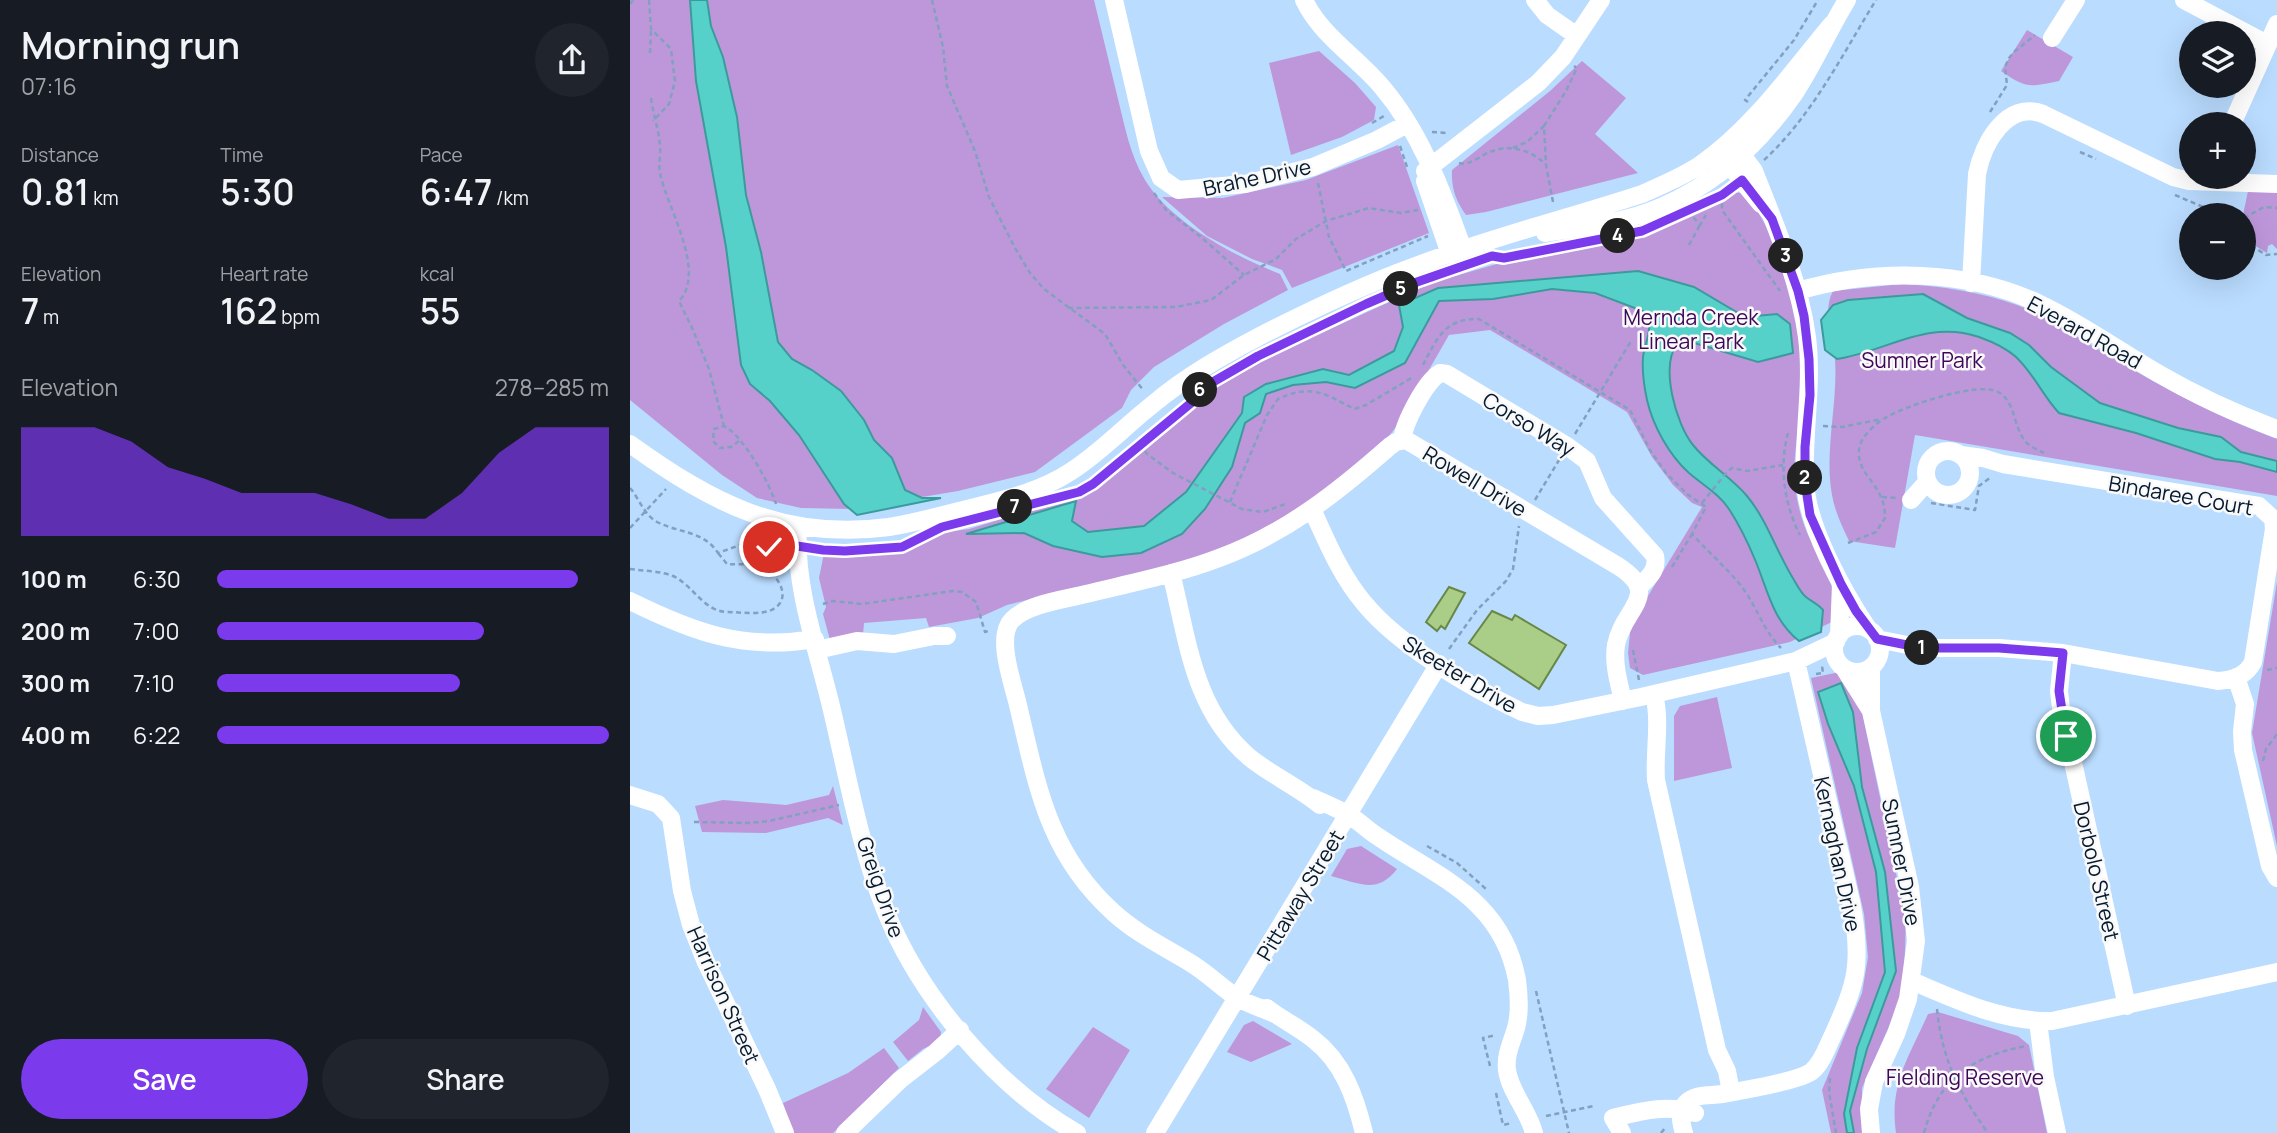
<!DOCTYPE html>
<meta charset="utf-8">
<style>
body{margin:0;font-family:Manrope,sans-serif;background:#20242c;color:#f1f3f6;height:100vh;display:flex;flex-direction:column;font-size:26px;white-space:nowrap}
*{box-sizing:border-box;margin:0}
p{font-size:23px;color:#9ea1a6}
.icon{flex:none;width:38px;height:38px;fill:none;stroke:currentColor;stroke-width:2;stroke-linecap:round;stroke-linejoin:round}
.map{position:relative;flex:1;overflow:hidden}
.sheet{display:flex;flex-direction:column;background:#171b24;width:630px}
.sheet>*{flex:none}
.tools{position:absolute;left:1549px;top:21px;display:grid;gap:14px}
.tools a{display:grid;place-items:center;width:77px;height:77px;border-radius:50%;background:#171b24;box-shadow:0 7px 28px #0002;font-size:35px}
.pin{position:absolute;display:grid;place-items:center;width:60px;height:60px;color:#fff;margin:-30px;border:4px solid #fff;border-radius:50%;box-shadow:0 2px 7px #0007}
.km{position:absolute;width:35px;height:35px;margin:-18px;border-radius:50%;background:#222;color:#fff;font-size:19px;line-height:35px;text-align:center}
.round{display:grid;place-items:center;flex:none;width:74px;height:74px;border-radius:37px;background:#20242c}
.summary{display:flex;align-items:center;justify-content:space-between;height:119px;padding:0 21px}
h1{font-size:38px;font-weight:600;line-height:52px}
.figures{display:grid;grid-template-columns:repeat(3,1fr);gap:10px;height:119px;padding:7px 21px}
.figures div{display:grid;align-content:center}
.figures b{font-size:35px;font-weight:600}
.figures small{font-size:19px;font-weight:400}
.figures p{font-size:19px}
.chart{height:196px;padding:14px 21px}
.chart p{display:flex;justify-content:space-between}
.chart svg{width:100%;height:126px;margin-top:7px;fill:#7c3aed;opacity:.7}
.primary-button{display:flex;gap:14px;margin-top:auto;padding:14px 21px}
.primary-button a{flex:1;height:80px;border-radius:42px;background:#7c3aed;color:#fff;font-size:28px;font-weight:600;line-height:80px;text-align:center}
.primary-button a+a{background:#20242c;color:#f1f3f6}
ul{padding:0 21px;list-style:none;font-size:23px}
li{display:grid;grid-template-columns:112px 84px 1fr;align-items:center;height:52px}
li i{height:18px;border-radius:9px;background:#7c3aed}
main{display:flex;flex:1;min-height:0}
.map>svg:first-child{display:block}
.green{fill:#be97db}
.water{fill:#55d1ca;stroke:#3d9a9c;stroke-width:2}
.building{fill:#aacd87;stroke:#688845;stroke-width:2}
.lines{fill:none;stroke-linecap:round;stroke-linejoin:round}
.path{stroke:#82a0bf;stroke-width:2.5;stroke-dasharray:5 3.5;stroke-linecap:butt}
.minor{stroke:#fff;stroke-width:18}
.route-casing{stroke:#fff;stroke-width:14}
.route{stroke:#7c3aed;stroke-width:9}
.labels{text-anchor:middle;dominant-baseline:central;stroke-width:5;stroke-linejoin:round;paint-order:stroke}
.street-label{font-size:21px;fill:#051a2f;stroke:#f9f9f9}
.park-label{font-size:21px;fill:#3e0659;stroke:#f9f9f9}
</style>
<main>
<section class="sheet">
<div class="summary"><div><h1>Morning run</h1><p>07:16</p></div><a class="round"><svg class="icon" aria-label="share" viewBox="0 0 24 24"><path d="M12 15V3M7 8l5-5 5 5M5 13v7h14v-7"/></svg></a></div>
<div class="figures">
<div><p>Distance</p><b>0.81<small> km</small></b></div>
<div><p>Time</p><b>5:30</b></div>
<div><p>Pace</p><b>6:47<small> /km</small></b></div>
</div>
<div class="figures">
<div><p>Elevation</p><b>7<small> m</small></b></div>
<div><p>Heart rate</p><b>162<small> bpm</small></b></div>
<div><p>kcal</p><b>55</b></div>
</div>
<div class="chart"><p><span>Elevation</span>278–285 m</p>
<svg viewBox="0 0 160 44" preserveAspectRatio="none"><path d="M0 44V6L10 6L20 6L30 11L40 20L50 24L60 29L70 29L80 29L90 33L100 38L110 38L120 29L130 15L140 6L150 6L160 6V44z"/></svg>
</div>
<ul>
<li><b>100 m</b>6:30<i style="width:92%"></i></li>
<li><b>200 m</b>7:00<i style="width:68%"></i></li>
<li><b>300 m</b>7:10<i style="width:62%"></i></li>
<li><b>400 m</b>6:22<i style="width:100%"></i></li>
</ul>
<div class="primary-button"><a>Save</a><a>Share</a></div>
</section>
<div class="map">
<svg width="1647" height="1133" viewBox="0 0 1647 1133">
<rect width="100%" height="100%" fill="#badcff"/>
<path class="green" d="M0 0H464C472 33 480 66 488 99 495 127 500 155 515 180 541 223 605 256 650 274L658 290 594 324 524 367 501 390 492 408 405 472 328 491 221 509 171 508 127 498 92 475 0 400Z
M1397 30 1443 57 1429 81C1399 87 1397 89 1371 71Z
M689 51 725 83 746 107 744 120 712 137 661 155 639 63Z
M952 61 996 98 965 134 1008 173 856 212 836 215C826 201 821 188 822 170L920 91Z
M768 145 799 233 662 288 652 270 622 259 577 236 532 197 593 198 676 180Z
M1618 191 1647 192V249L1642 244 1638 246 1637 253 1614 239 1613 215Z
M1099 192 1114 193C1155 240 1175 337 1171 399 1170 428 1162 456 1165 484 1167 504 1172 523 1181 541 1186 552 1194 562 1198 574 1204 589 1204 605 1204 621L1160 642 1013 675 1000 668 998 653 1001 624 1072 507 1062 503 1043 485 1022 457 997 412 860 330 819 335 766 427 748 450 669 512 587 553 377 605 348 618 299 627 296 618 234 623 233 635 200 640 193 614 196 607 189 578 194 553 229 554 265 551 281 547 301 534 339 529 441 498 468 484 576 393 632 360 801 283 884 259 989 240 1048 222Z
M1272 284C1311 286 1351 292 1387 305 1423 318 1452 341 1485 359 1537 390 1590 418 1647 439V496L1285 435 1265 548 1219 541C1212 526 1205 512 1202 495 1194 451 1208 404 1205 359 1203 337 1192 311 1203 291Z
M1647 582V846L1622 733Z
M1205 673H1209L1231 707 1276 921 1274 977 1267 1008 1232 1088V1133H1201L1192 1090 1232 993 1238 957 1234 914 1181 678Z
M1087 697 1102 768 1044 781V716L1050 706Z
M203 786 213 825 198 818 136 833 72 832 65 806 93 800 156 805 199 795Z
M731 846 767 869C747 895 729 883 701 876L717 849Z
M293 1007 311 1032 310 1041 293 1049 278 1061 263 1042 289 1020Z
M1308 1012 1388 1036 1399 1045 1417 1133H1266C1259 1084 1279 1057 1298 1014Z
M623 1021 662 1044 621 1062 597 1052 614 1025Z
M463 1027 500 1050 459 1118 416 1089Z
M254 1048 269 1068 203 1133H163L153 1103 218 1073Z"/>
<path class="water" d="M60 0H77L81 26 93 57 107 117 116 195 131 252 148 342 162 359 182 370 211 391 234 420 244 440 262 458 275 490 292 498H311L227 515 214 504 169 435 140 401 120 384 111 365 96 247 66 81Z
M1008 271 1064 287 1115 317 1147 314 1160 324 1163 353 1128 362 1061 342 1047 344C1030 367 1046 424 1063 445 1078 464 1101 477 1117 496 1137 520 1147 553 1164 580 1167 585 1171 593 1176 597 1182 602 1188 604 1193 610L1191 632 1169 641C1143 620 1138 592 1126 562 1119 545 1110 526 1099 509 1089 494 1073 485 1059 473 1039 455 1023 426 1017 400 1014 386 1012 371 1013 357 1015 340 1026 325 1013 311L965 293 922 289 863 299 809 301 775 363 725 388 696 382 663 385 636 394 630 413 615 423 602 467 575 509 552 534 511 553 472 557 423 546 394 533 336 534 446 501 442 521 458 532 514 526 556 492 612 413 614 397 636 384 693 369 719 375 764 351 773 327 769 305 808 288Z
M1293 294 1337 318 1380 333 1399 345 1421 367 1470 403 1548 428 1591 437 1611 452 1647 461V472L1610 462 1585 459 1506 433 1429 413C1413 396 1404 374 1386 357 1375 347 1363 342 1349 337 1296 319 1256 352 1207 359L1195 350 1191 320 1203 305 1218 300Z
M1211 683 1223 712 1232 787 1255 872 1266 971 1237 1049 1220 1111 1224 1133H1217L1214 1114 1227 1048 1255 972 1246 872 1224 786 1198 724 1188 692Z"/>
<path class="building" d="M819 587 835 593 815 629 811 626 807 631 796 622Z
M862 611 882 620 885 615 936 645 909 689 839 643Z"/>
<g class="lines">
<path class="path" d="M19 0 21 29 41 49 45 81 39 104 23 121
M302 0 313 47 317 86 345 151 359 197 385 248 400 273 414 289 475 334 493 365 514 391
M0 4 3 0
M20 53 21 29
M21 98C23 114 29 130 30 146 31 155 28 164 30 173 37 208 77 271 49 301L63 330 79 369 94 426
M1118 102 1115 100 1164 40 1188 0
M1360 112 1377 85 1375 67 1379 58 1384 52 1405 35
M742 123 754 116
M802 132 816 133
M770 146 778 170
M883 148 897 142 914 126
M1450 152 1466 159
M1134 160C1182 116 1212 55 1246 0
M829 163C841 166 849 156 860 152 879 144 901 149 916 165
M688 183 699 237 716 271 798 236
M524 193 536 210 572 238 614 275
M1092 195V210L1150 291
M1545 195 1592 215
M1084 198 1099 189
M923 202 916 165 914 126 936 91 947 68 944 66
M1058 211 1070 225 1076 215
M1614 218 1634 207 1647 208
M1614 241 1636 255 1647 254
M1059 245 1070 225
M863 257 874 258 911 250
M438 308 546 307 581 300 614 275 646 259 666 239 696 221 739 208 771 213 788 210
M793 365C807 338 815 318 849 319L1000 410 1020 450 1036 473 1057 494 1076 507 1062 534C1078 552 1097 568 1112 587 1127 607 1133 630 1151 648
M1193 426 1212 427 1252 419
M1158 433C1149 466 1154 504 1170 535
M945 434 1001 341
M109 441 101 447 90 448 83 441 84 429 94 426C113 435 140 484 146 504
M510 444 517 454 543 473 612 509 633 512 658 503
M0 488C9 498 14 515 27 522 49 533 74 531 88 553L110 545 151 547
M431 497 449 492 463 484 561 403 568 391
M1252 497 1267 498
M905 500 929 460
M600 502 637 415 648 399C680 384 695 393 724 409L736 405 783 377
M1072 503 1097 472 1102 468 1117 471 1153 465
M1301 503 1345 510 1349 486 1361 477
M0 528 36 489
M1218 543 1246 532 1255 518C1255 511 1254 503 1251 497 1244 480 1227 470 1229 450 1230 437 1245 424 1255 418 1275 406 1348 381 1368 392 1386 401 1383 428 1396 442 1400 447 1409 450 1414 453
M185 549C213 555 267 554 292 538
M1042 567 1062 534
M0 569C14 571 30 571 43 576 63 585 73 611 97 612 110 612 134 616 145 608 163 596 145 571 130 566 120 563 108 565 97 564L88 553
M193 604 203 601 232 604 323 591 332 592 346 602 355 632 361 630
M819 649 847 610 876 581 883 569 889 526
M1003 650 1009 680
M1637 670 1647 668
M1186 674 1193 673 1192 666
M1633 761 1636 749 1647 734
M64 822 118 823 139 821 209 805
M797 846 827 863 856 889
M906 991 939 1133
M1307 1009C1312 1059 1329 1093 1358 1133
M860 1066 853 1038 866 1035
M1200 1078 1199 1092 1206 1133
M866 1093 873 1125 882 1123
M916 1116 964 1106
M1031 1133 1036 1127
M1294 1133C1308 1079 1343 1056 1396 1046"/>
<path class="minor" d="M484 0 519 151 531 178 548 190 615 184 683 167 747 140 777 124
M674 0C691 36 727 57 752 87 792 134 812 192 833 249
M905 0 917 15 947 36
M1554 0 1637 44
M1422 38 1446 0
M1602 124 1647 24
M1094 146 1112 155 1124 171C1145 225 1169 279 1177 337 1183 386 1173 432 1175 480 1176 525 1214 593 1239 630
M1097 156 1100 166 1131 204
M795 171 908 83 933 57 971 0
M795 181 820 254
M915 233C954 227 994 223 1031 207 1086 184 1130 143 1164 94 1184 64 1198 31 1217 0
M1341 283 1347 174C1353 143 1377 100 1413 114L1543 177 1559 181 1647 184
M1168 291C1246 268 1338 269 1412 305 1454 325 1492 353 1531 375 1569 397 1607 414 1647 429
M772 440C774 423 795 382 810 373L817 374 937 446 957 461 973 498 1025 556C1028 570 1019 577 1010 586
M0 444C82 503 153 541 259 527 283 523 306 517 329 511 367 501 406 494 440 472 470 453 494 427 522 405 555 377 592 356 630 336 679 311 731 286 783 267 858 238 936 219 1012 194 1032 185 1052 177 1070 165 1123 128 1161 73 1202 24
M1296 473a22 22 0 1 1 44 0a22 22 0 1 1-44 0Z
M1281 500 1297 482
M682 509C697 542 711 576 734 603 769 646 842 688 892 712L908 716 923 715 1011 697 1166 661 1206 642
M168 526C164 585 186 645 200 702 217 772 229 845 256 912 291 998 366 1087 447 1133
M541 573C558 640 563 709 619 757 641 775 668 787 690 805
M0 601C63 632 113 651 185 639
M1204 649a23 23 0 1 1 46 0a23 23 0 1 1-46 0Z
M1209 636 1211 584
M1247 639 1292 648H1369L1433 653 1588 681C1603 680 1616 676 1623 662L1644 529 1643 519 1629 506 1373 464 1353 458 1331 455
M187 650 227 641 264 644 304 636H317
M1433 653 1429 691 1431 708 1497 1006
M1214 668 1241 711
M1606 677 1615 704 1612 731 1613 750 1640 866 1647 878
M1024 694C1031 723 1024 751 1026 780L1087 1050 1097 1071 1101 1092
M0 795 28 804 41 818 52 891 61 925 75 960 137 1089 155 1133
M683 798C694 803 706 808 717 814 728 820 736 829 747 836 807 877 872 898 887 980 889 995 890 1014 886 1028 882 1042 875 1055 877 1070 880 1092 898 1110 904 1133
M1282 981C1327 1000 1372 1022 1422 1021L1647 972
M637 1008C651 1019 668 1027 683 1039 713 1062 725 1096 734 1133
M645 1014C632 1008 617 1004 606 997 590 986 576 972 559 962 534 947 506 933 484 913 417 853 407 784 387 701 382 681 366 636 382 620 397 604 436 599 456 594 501 583 547 574 589 558 655 534 708 492 760 446L766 442 776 440 988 566C1033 595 993 608 986 645 983 664 989 683 993 701
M1408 1021 1415 1077 1427 1133
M215 1133 270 1080 306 1052 330 1030
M525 1133 809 664
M992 1133 983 1118C1012 1111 1036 1104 1065 1113
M1054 1133C1051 1123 1048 1111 1056 1103 1066 1093 1080 1096 1092 1094 1110 1091 1167 1081 1181 1072 1192 1064 1197 1047 1203 1035 1227 982 1232 964 1222 906L1166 661
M1241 1133 1239 1109 1244 1082 1266 1034 1278 999 1286 941 1280 887 1241 711V667"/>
</g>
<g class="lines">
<g class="route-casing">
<path id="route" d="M139 547 167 546 193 550 215 551 272 547 312 527 449 492 463 484 561 403 569 390 628 356 736 304 787 282 862 256 874 258 1012 231 1092 195 1112 180 1142 219 1168 291 1174 316 1179 359 1180 395 1175 447V482L1180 515 1211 584 1226 611 1247 639 1292 648H1369L1433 653 1429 691 1436 736"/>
</g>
<use href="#route" class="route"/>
</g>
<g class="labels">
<g class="street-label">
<text transform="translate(627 177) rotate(-12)">Brahe Drive</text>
<text transform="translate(1455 332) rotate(29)">Everard Road</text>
<text transform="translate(899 424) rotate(31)">Corso Way</text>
<text transform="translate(845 481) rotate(31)">Rowell Drive</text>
<text transform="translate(1551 495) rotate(10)">Bindaree Court</text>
<text transform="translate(830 674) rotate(31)">Skeeter Drive</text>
<text transform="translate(1208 854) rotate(78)">Kernaghan Drive</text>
<text transform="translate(1272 862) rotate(79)">Sumner Drive</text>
<text transform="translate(1467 871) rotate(77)">Dorbolo Street</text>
<text transform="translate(251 887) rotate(71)">Greig Drive</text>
<text transform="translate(670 895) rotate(-59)">Pittaway Street</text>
<text transform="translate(94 995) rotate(66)">Harrison Street</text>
</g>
<g class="park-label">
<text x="1061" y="317">Mernda Creek<tspan x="1061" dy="24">Linear Park</tspan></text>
<text x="1292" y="360">Sumner Park</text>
<text x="1335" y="1077">Fielding Reserve</text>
</g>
</g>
</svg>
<div class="tools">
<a><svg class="icon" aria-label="layers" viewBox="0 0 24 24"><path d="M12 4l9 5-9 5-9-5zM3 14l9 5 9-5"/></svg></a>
<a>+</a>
<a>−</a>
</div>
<div class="pin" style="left:1436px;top:736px;background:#1e9e55"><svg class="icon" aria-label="arrive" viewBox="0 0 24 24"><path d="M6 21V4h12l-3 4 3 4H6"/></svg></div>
<div class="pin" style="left:139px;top:547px;background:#d93025"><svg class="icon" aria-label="check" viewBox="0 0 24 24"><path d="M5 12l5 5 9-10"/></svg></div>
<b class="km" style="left:1292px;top:648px">1</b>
<b class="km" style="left:1175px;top:478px">2</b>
<b class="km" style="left:1156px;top:256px">3</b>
<b class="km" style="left:988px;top:236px">4</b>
<b class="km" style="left:771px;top:289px">5</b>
<b class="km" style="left:570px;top:390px">6</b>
<b class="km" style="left:385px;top:507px">7</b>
</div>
</main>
